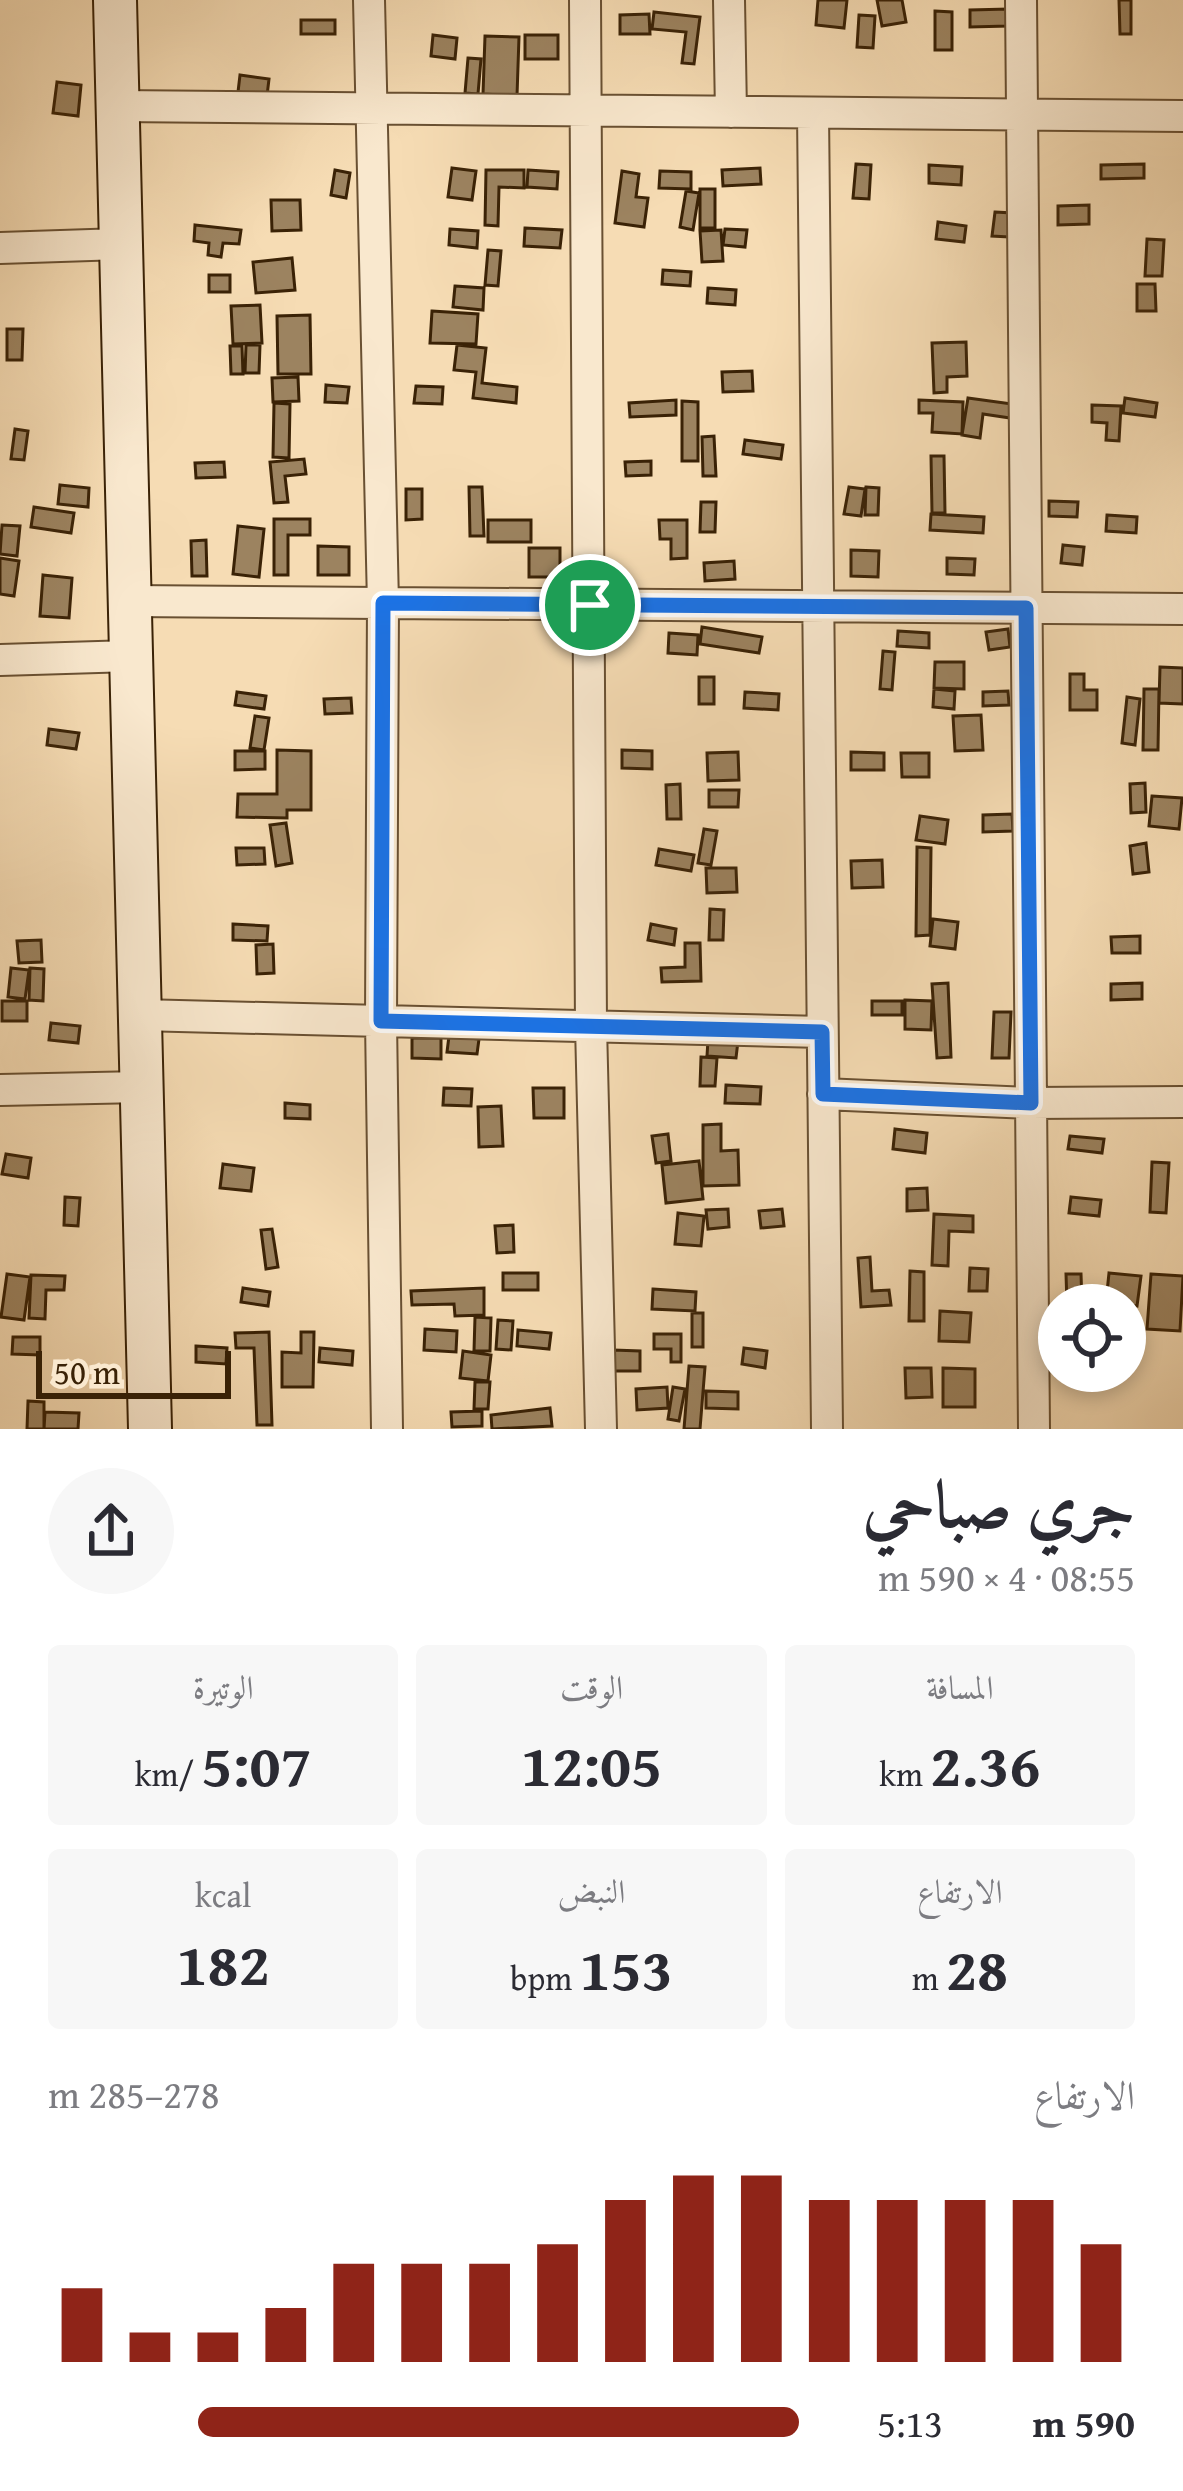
<!DOCTYPE html>
<html lang="ar">
<meta charset="utf-8">
<style>
body{margin:0;font-family:"Gentium Book Plus",Amiri,serif;background:#f7f7f7;color:#2b2b33;direction:rtl;height:100vh;display:flex;flex-direction:column;font-size:45px;white-space:nowrap}
*{box-sizing:border-box;margin:0}
p{font-size:39px;color:#7c7c81}
.icon{flex:none;width:66px;height:66px;fill:none;stroke:currentColor;stroke-width:2;stroke-linecap:round;stroke-linejoin:round}
.map{position:relative;height:1429px;overflow:hidden;direction:ltr}
.panel{display:flex;flex-direction:column;background:#fff;flex:1}
.panel>*{flex:none}
.tools{position:absolute;left:1038px;top:1284px;display:grid;gap:24px}
.tools a{display:grid;place-items:center;width:108px;height:108px;border-radius:50%;background:#fff;box-shadow:0 6px 18px #0003;font-size:60px}
.scale{position:absolute;left:36px;bottom:30px;width:195px;box-sizing:border-box;padding-left:12px;border:6px solid #3a2206;border-top:0;font-size:33px;line-height:42px;white-space:nowrap;color:#3a2206;-webkit-text-stroke:9px #f9e8ce;paint-order:stroke}
.pin{position:absolute;display:grid;place-items:center;width:102px;height:102px;color:#fff;margin:-51px;border:6px solid #fff;border-radius:50%;box-shadow:0 3px 12px #0007}
.round{display:grid;place-items:center;flex:none;width:126px;height:126px;border-radius:63px;background:#f7f7f7}
.head{display:flex;align-items:center;justify-content:space-between;height:204px;padding:0 48px}
h1{font-size:66px;font-weight:600;line-height:90px}
.metrics{display:grid;grid-template-columns:repeat(3,1fr);gap:18px;height:204px;padding:12px 48px}
.metrics div{display:grid;align-content:center;border-radius:12px;background:#f7f7f7;text-align:center}
.metrics b{font-size:60px;font-weight:600}
.metrics small{font-size:33px;font-weight:400}
.metrics p{font-size:33px}
.chart{height:336px;padding:24px 48px}
.chart p{display:flex;justify-content:space-between}
.chart svg{width:100%;height:216px;margin-top:12px;stroke:#8f2418;stroke-width:6}
ul{padding:0 48px;list-style:none;font-size:39px}
li{display:grid;grid-template-columns:192px 144px 1fr;align-items:center;height:90px}
li i{height:30px;border-radius:15px;background:#8f2418}
.map>svg:first-child{display:block}
.building{fill:#9c8360;stroke:#3a2206;stroke-width:3}
.lines{fill:none;stroke-linecap:round;stroke-linejoin:round}
.street-casing{stroke:#695032;stroke-width:34}
.secondary-casing{stroke:#3a2206;stroke-width:46}
.street{stroke:#f9e8ce;stroke-width:30}
.secondary{stroke:#f9e8ce;stroke-width:42}
.route-casing{stroke:#fff;stroke-width:24}
.route{stroke:#1a73e8;stroke-width:15}
</style>
<div class="map">
<svg width="1183" height="1429" viewBox="0 0 1183 1429">
<rect width="100%" height="100%" fill="#f6dcb4"/>
<filter id="stains"><feTurbulence type="fractalNoise" baseFrequency=".00167" numOctaves="4"/><feColorMatrix values="0 0 0 0 .2 0 0 0 0 .09 0 0 0 0 .02 0 0 0 .5 -.17"/></filter>
<radialGradient id="worn" r=".72"><stop offset=".6" stop-color="#630" stop-opacity="0"/><stop offset="1" stop-color="#630" stop-opacity=".3"/></radialGradient>
<path class="building" d="M818 0H847L844 28 816 25Z
M877 0H902L906 22 882 26Z
M1119 0H1131V34H1120Z
M1008 9V26L970 27V10Z
M935 11 952 12V50H935Z
M654 12 700 17 694 64 682 63 686 32 652 29Z
M649 14 650 34H620V15Z
M859 15 875 16 873 48 857 47Z
M301 20H335V34H301Z
M433 35 457 38 455 59 431 56Z
M525 35H558V59H525Z
M485 36 519 37 517 96 483 94Z
M468 58 481 59 478 94 465 93Z
M240 75 269 79 267 96 238 92Z
M57 82 81 85 78 116 53 113Z
M856 164 871 165 869 199 853 198Z
M1144 164V178L1101 179V165Z
M929 165 962 167 961 185 929 183Z
M452 168 476 171 472 200 448 197Z
M760 168 761 184 723 186 722 170Z
M335 170 350 173 346 198 331 195Z
M486 170H524V188L499 187 498 226 485 225Z
M528 170 558 172 557 189 527 187Z
M622 171 639 174 636 197 648 198 644 227 615 223Z
M660 171 691 172V189L659 188Z
M700 189H715V228H700Z
M686 191 699 193 693 230 680 227Z
M271 200H300L301 230 272 231Z
M1089 205V224L1058 225V206Z
M995 212 1012 213 1009 237 992 236Z
M938 222 966 226 964 242 936 239Z
M195 225 241 230 239 244 223 243 221 257 208 255 209 243 194 241Z
M525 228 562 230 560 248 524 246Z
M450 229 478 231 477 248 449 245Z
M725 229 747 230 745 247 723 245Z
M721 230 723 261 702 262 700 231Z
M1147 239 1164 240 1162 276H1145Z
M488 250 501 251 498 286 485 285Z
M292 258 295 290 256 293 253 262Z
M663 270 691 272 690 286 662 284Z
M209 275H230V292H209Z
M1137 284H1155L1156 311H1137Z
M455 286 484 288 483 310 453 307Z
M708 288 736 290 735 305 707 303Z
M260 305 262 343 233 344 231 306Z
M432 311 478 314 476 344 430 343Z
M310 315 311 374H278L277 316Z
M7 329H23L22 360H7Z
M966 342 967 376 947 377V392L934 393 932 343Z
M246 345H260L259 373H245Z
M457 345 486 348 482 383 517 387 516 403 473 398 476 372 454 370Z
M230 346H242L243 374H231Z
M752 371 753 391 723 392 722 372Z
M298 377 299 401 273 402 272 378Z
M326 385 349 387 347 403 325 402Z
M416 386 443 387 442 404 414 403Z
M968 398 1012 404 1010 418 983 414 980 438 962 435Z
M1125 398 1157 403 1155 417 1123 413Z
M676 400V415L630 417 629 403Z
M919 400 963 402 962 434 932 432 933 413H919Z
M682 401 698 402V461H682Z
M274 403 290 404 289 458 273 457Z
M1092 405 1121 406 1119 441 1106 440 1107 423 1092 422Z
M15 429 28 431 24 460 11 459Z
M714 436 716 476H703L702 437Z
M745 440 783 445 781 459 743 454Z
M931 456H944L945 513H932Z
M304 459 306 474 285 476 288 502 274 503 270 462Z
M651 461V475L626 476 625 462Z
M224 462 225 477 196 478 195 463Z
M60 485 89 488 88 507 58 504Z
M469 487H482L484 536H470Z
M849 487 865 489 861 516 844 514Z
M866 487 879 488 878 515H865Z
M406 489H422V519L406 520Z
M1049 501 1078 502 1077 517 1049 516Z
M701 502H716L715 532H700Z
M34 507 74 513 71 533 31 527Z
M931 514 984 517 983 533 930 530Z
M1107 515 1137 517 1136 533 1106 531Z
M274 519H310V535H288V575H274Z
M488 520H531V542H488Z
M659 520H687V558L671 559V539H660Z
M2 525 20 526 17 556 0 554Z
M238 526 264 529 259 577 233 574Z
M206 540 207 576H192L191 541Z
M1063 545 1084 547 1082 565 1061 563Z
M318 546 349 547V575H318Z
M529 548H560V577H529Z
M851 550 879 551 878 577 851 576Z
M0 558 19 561 14 596 0 594Z
M947 558 975 559 974 575 947 574Z
M734 561 735 579 705 581 704 563Z
M43 575 72 578 69 618 40 616Z
M702 627 762 637 759 653 700 644Z
M1008 629 1010 647 989 650 986 632Z
M898 631 929 633V648L897 646Z
M669 633 698 635 697 655 668 653Z
M883 651 895 652 892 690 880 689Z
M935 662H964V689L934 688Z
M1160 667 1183 668V704L1159 703Z
M1070 674H1084V690H1097V710H1070Z
M699 677H714V704H699Z
M934 689 955 691 954 709 933 707Z
M1144 689H1159L1158 750H1143Z
M1008 691 1009 705 983 706V692Z
M237 692 266 696 264 709 235 705Z
M745 692 779 694 778 710 744 708Z
M1127 697 1140 699 1135 745 1122 743Z
M351 698 352 713 325 714 324 699Z
M981 715 983 750 955 751 953 716Z
M255 716 269 718 264 750 250 748Z
M49 729 79 733 76 749 47 745Z
M277 750 311 751V810H287V818L237 817 238 794H277Z
M622 750 652 751V769L622 768Z
M235 751H265V769L235 770Z
M738 752 739 780 708 781 707 753Z
M851 752 884 753V770H851Z
M901 753H929V777H902Z
M1145 783 1146 812 1131 813 1130 784Z
M680 784 681 819H667L666 785Z
M709 790H739L738 807H709Z
M1152 796 1182 798 1179 829 1149 826Z
M1012 814 1013 831 983 832V815Z
M920 816 948 820 945 844 916 840Z
M286 823 292 863 276 866 270 825Z
M704 829 717 831 711 865 698 863Z
M1146 843 1149 872 1133 874 1130 846Z
M917 847 931 848 930 935 916 936Z
M236 848H264L265 864 237 865Z
M659 849 694 855 691 871 656 865Z
M882 860 883 887 852 888 851 861Z
M706 868H736L737 892 707 893Z
M710 909 724 910 723 940H709Z
M933 919 958 922 955 949 930 946Z
M233 924 268 926 267 941 233 940Z
M651 924 676 929 674 945 648 940Z
M1140 936V953H1112L1111 937Z
M41 940 42 962 19 963 17 941Z
M685 943H700L701 981 662 982 661 968 685 967Z
M273 944 274 973 257 974 256 945Z
M11 968 29 970 25 999 8 997Z
M30 968 44 969 43 1001 29 1000Z
M948 983 951 1057 937 1058 932 984Z
M1142 983V999L1111 1000V984Z
M905 1000 932 1001 931 1030 905 1029Z
M2 1001H27V1021H2Z
M872 1001H902V1015H872Z
M994 1012H1011L1009 1058H992Z
M51 1023 80 1026 78 1043 49 1040Z
M449 1036 479 1039 477 1054 447 1052Z
M412 1038H441V1059L412 1058Z
M708 1040 738 1041 736 1058 707 1056Z
M701 1057 717 1058 715 1086H700Z
M726 1085 761 1087 760 1104 725 1103Z
M444 1088 472 1089 471 1106 443 1105Z
M533 1088H564V1118H534Z
M285 1103 310 1105V1119L285 1118Z
M501 1106 503 1146 479 1147 478 1107Z
M721 1124V1151L738 1150 739 1185 703 1186V1125Z
M895 1129 927 1133 925 1153 893 1149Z
M668 1134 671 1161 656 1163 652 1136Z
M1070 1136 1104 1139 1102 1153 1068 1149Z
M6 1154 31 1158 28 1178 2 1174Z
M699 1161 703 1199 666 1203 662 1165Z
M1152 1162 1169 1163 1166 1213 1150 1212Z
M223 1164 254 1168 251 1191 220 1188Z
M927 1188 928 1210 907 1211V1189Z
M65 1197 80 1198 78 1226 64 1225Z
M1071 1197 1101 1200 1099 1216 1069 1213Z
M728 1209 729 1227 708 1229 706 1210Z
M782 1209 784 1226 761 1228 759 1211Z
M678 1213 704 1216 701 1246 675 1244Z
M934 1214 973 1216V1232L949 1231 948 1266 932 1265Z
M513 1225 514 1252 497 1253 495 1226Z
M272 1229 278 1267 266 1269 261 1230Z
M870 1257 872 1291 889 1290 891 1305 861 1307 858 1258Z
M970 1268 988 1269 987 1291H969Z
M910 1271 924 1272V1321H909Z
M503 1273H538V1290H503Z
M1109 1273 1141 1276 1137 1306 1106 1302Z
M7 1274 30 1277 24 1320 1 1317Z
M1066 1274H1081L1082 1303 1067 1304Z
M1151 1274 1183 1276 1180 1331 1147 1329Z
M31 1275 65 1276 64 1290H46L45 1319 29 1318Z
M243 1288 270 1292 268 1306 241 1302Z
M484 1288V1315L455 1316 454 1304 412 1305 411 1291Z
M653 1289 696 1292 695 1311 652 1309Z
M940 1311 971 1313 969 1342 939 1341Z
M692 1313H703V1347H692Z
M475 1317 491 1318 490 1351H474Z
M498 1320 513 1321 511 1350 496 1349Z
M425 1329 457 1331 456 1352 424 1350Z
M518 1330 551 1333 549 1349 517 1346Z
M269 1332 272 1425H257L254 1348H236L235 1333Z
M301 1332H314L313 1387H282V1352L301 1353Z
M654 1334H681V1362H671V1349H654Z
M13 1337H40V1355L12 1354Z
M196 1346 227 1348 226 1364 196 1362Z
M320 1348 353 1351 352 1365 319 1362Z
M744 1348 767 1351 765 1368 742 1364Z
M613 1350 640 1351V1371H613Z
M463 1351 491 1355 488 1381 460 1378Z
M689 1366 705 1367 700 1429H684Z
M905 1368H931L932 1397 906 1398Z
M943 1368 975 1369V1407H943Z
M475 1382H490L488 1409H474Z
M667 1387 668 1408 637 1410 636 1389Z
M673 1387 685 1389 679 1421 668 1419Z
M706 1391 738 1392V1409L706 1408Z
M28 1401 44 1402V1429H27Z
M550 1408 552 1426 492 1429 491 1415Z
M482 1411V1426L452 1427 451 1412Z
M45 1412 79 1413 78 1429H44Z"/>
<g class="lines">
<g class="street-casing">
<path id="street" d="M369 0 383 603 381 1021 387 1429
M585 0 591 1026 601 1429
M729 0 731 112
M1021 0 1034 1429
M117 106 1183 116
M813 113 827 1429
M0 248 121 244
M130 601 1183 609
M0 660 131 656
M140 1015 822 1032
M0 1090 142 1087
M823 1094 1031 1103 1183 1102"/>
</g>
<g class="secondary-casing">
<path id="secondary" d="M115 0 150 1429"/>
</g>
<use href="#street" class="street"/>
<use href="#secondary" class="secondary"/>
</g>
<g class="lines">
<g class="route-casing">
<path id="route" d="M383 603 1026 608 1031 1103 823 1094 822 1032 381 1021Z"/>
</g>
<use href="#route" class="route"/>
</g>
<rect width="100%" height="100%" filter="url(#stains)"/>
<rect width="100%" height="100%" fill="url(#worn)"/>
</svg>
<div class="tools">
<a><svg class="icon" aria-label="locate" viewBox="0 0 24 24"><circle cx="12" cy="12" r="6"/><path d="M12 2v4M12 18v4M2 12h4M18 12h4"/></svg></a>
</div>
<div class="scale">50 m</div>
<div class="pin" style="left:590px;top:605px;background:#1e9e55"><svg class="icon" aria-label="arrive" viewBox="0 0 24 24"><path d="M6 21V4h12l-3 4 3 4H6"/></svg></div>
</div>
<section class="panel">
<div class="head"><div><h1>جري صباحي</h1><p>08:55 · 4 × 590 m</p></div><a class="round"><svg class="icon" aria-label="share" viewBox="0 0 24 24"><path d="M12 15V3M7 8l5-5 5 5M5 13v7h14v-7"/></svg></a></div>
<div class="metrics">
<div><p>المسافة</p><b>2.36<small> km</small></b></div>
<div><p>الوقت</p><b>12:05</b></div>
<div><p>الوتيرة</p><b>5:07<small> /km</small></b></div>
</div>
<div class="metrics">
<div><p>الارتفاع</p><b>28<small> m</small></b></div>
<div><p>النبض</p><b>153<small> bpm</small></b></div>
<div><p>kcal</p><b>182</b></div>
</div>
<div class="chart"><p><span>الارتفاع</span>278–285 m</p>
<svg viewBox="0 0 160 44" preserveAspectRatio="none"><path d="M5 44V29M15 44V38M25 44V38M35 44V33M45 44V24M55 44V24M65 44V24M75 44V20M85 44V11M95 44V6M105 44V6M115 44V11M125 44V11M135 44V11M145 44V11M155 44V20"/></svg>
</div>
<ul>
<li><b>590 m</b>5:13<i style="width:80%"></i></li>
</ul>
</section>
